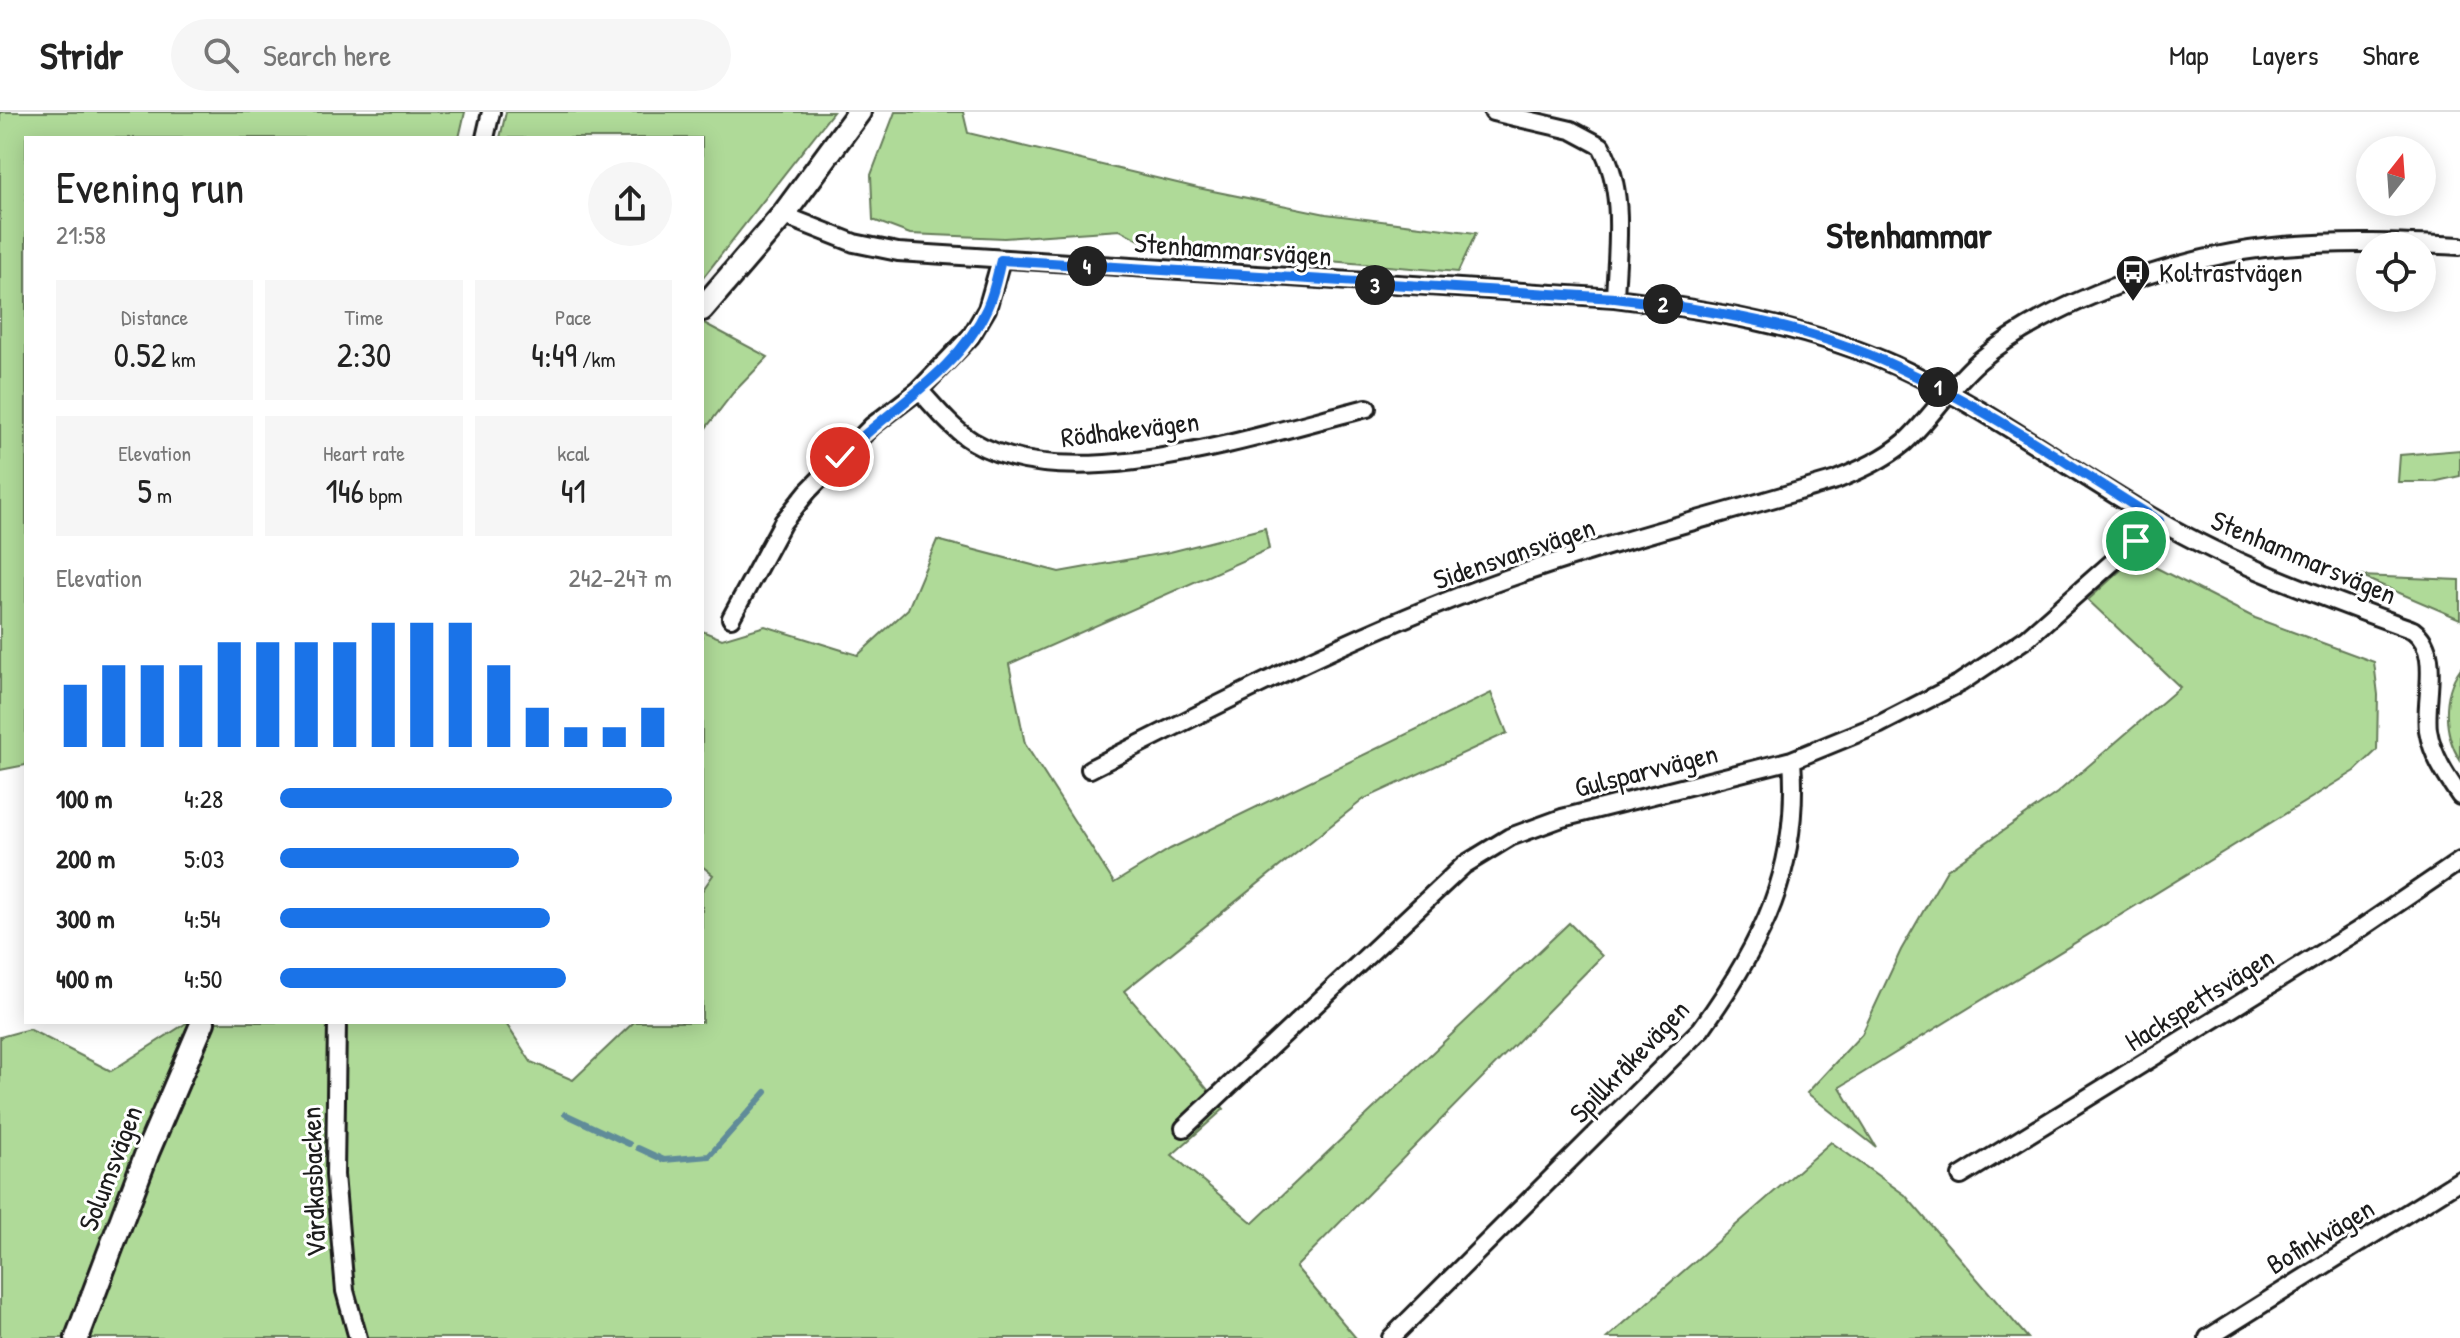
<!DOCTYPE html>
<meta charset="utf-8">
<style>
body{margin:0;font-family:"Patrick Hand",sans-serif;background:#f6f6f6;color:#222;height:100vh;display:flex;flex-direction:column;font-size:30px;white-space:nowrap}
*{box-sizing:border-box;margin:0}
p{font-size:26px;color:#767676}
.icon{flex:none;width:44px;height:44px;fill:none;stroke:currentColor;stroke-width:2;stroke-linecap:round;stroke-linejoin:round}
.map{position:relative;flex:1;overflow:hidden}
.details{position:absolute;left:24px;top:24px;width:680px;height:888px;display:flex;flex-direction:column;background:#fff;border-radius:0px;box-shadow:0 4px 20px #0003}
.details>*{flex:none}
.needle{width:52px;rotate:17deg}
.controls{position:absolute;left:2356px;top:24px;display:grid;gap:16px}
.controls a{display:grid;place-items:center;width:80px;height:80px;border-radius:50%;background:#fff;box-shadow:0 4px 20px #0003;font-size:40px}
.pin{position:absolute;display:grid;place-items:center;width:68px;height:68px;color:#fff;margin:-34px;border:4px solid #fff;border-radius:50%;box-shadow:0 2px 8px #0007}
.km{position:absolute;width:40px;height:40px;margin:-20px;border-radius:50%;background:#222;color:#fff;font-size:22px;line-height:40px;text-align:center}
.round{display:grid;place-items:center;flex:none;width:84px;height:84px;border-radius:42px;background:#f6f6f6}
.overview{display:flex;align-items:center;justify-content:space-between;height:136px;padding:0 32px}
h1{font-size:44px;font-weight:600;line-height:60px}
.figures{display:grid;grid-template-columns:repeat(3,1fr);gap:12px;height:136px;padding:8px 32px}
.figures div{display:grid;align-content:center;border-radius:0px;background:#f6f6f6;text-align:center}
.figures b{font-size:34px;font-weight:600}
.figures small{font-size:22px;font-weight:400}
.figures p{font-size:22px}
.chart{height:224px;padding:16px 32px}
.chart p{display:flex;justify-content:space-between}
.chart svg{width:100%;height:144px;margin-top:8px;stroke:#1a73e8;stroke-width:6}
ul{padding:0 32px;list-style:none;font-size:26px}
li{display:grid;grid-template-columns:128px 96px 1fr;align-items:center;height:60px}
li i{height:20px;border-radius:10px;background:#1a73e8}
header{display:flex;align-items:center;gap:48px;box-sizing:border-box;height:112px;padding:0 40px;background:#fff;border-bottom:2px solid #e0e0e0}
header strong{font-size:38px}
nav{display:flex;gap:44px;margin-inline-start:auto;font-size:28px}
.search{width:560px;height:72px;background:#f6f6f6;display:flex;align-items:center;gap:20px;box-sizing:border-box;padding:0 28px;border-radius:44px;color:#767676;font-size:30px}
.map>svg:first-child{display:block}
.green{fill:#afda98;stroke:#667b5a;stroke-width:2}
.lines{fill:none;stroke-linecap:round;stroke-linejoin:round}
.stream{stroke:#608c99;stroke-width:6}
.street-casing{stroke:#1c1c1c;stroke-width:22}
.secondary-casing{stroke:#1c1c1c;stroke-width:28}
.street{stroke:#fff;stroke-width:16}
.secondary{stroke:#fff;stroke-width:22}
.route-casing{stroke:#fff;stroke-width:16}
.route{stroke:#1a73e8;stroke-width:10}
.labels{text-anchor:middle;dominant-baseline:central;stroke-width:6;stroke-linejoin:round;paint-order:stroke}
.street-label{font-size:28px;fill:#1c1c1c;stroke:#fff}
.poi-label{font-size:28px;fill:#1c1c1c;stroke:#fff;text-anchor:start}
.district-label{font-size:36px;font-weight:bold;fill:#1c1c1c;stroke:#fff}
</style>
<header>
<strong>Stridr</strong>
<div class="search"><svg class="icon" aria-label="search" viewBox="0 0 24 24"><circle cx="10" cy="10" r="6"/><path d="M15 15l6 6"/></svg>Search here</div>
<nav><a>Map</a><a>Layers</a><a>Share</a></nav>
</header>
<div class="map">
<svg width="2460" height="1226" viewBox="0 0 2460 1226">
<rect width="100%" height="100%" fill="#fff"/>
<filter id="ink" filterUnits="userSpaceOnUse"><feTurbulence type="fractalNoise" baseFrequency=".0125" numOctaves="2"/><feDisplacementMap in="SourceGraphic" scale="16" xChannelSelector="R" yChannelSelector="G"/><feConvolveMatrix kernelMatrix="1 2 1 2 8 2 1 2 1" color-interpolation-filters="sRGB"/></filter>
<g filter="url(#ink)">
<path class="green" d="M0 0H465L459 26H26V653L0 658Z
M506 0H833L702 167V26H500Z
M895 0H963L968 21 1198 76 1326 102 1476 121 1458 160 1151 134 1120 118 1004 126 910 122 873 108 871 63Z
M702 210 768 245 733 281 702 321Z
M2460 338V364L2433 370H2398L2400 343Z
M1265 416 1269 437 1009 552 1025 632 1114 771 1170 737 1491 581 1507 621 1364 687 1124 879 1224 997 1172 1043 1253 1111 1569 811 1602 844 1296 1155 1356 1226H0V925L29 917 111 959 188 910H505L531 950 573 968 634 910H702V779L713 763 702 754V519L722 527 765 514 858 543 908 497 937 428 1059 460 1170 440Z
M2135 445 2255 506 2374 550 2378 583 2377 638 2355 659 1840 975 1876 1035 1807 981 1862 922 1901 838 1947 758 2057 681 2180 575 2088 488Z
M2360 464 2460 468V507Z
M2460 557V648C2443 622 2442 582 2460 557Z
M1831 1030 1905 1083 2028 1226H1607Z"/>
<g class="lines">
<path class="stream" d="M565 1002 629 1032
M638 1036 664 1048 709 1044 766 980"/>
<g class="street-casing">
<path id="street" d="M1493 0 1571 18 1601 34C1626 79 1617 136 1615 186
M485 26 491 0
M783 103 854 131 898 140 1615 186C1711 198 1807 214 1896 254 1988 296 2070 358 2157 408 2238 455 2326 486 2413 518 2442 540 2424 585 2428 618 2432 643 2446 664 2460 684
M919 278C935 295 951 316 972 329 1071 388 1261 322 1367 296
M731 506 783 410 808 379 872 314 919 278 971 224 987 197 1001 148
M1090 657C1215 594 1339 530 1470 480 1589 435 1714 405 1836 368 1860 358 1885 347 1905 330 1932 305 1951 273 1979 249 2053 187 2188 142 2283 134 2343 129 2401 131 2460 134
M337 910 335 1063 345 1179 358 1226
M1184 1016 1464 753 1510 725 1562 706 1792 648 1880 612 1960 571 2027 526 2159 409
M1961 1064 2357 819 2460 749
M1391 1226 1701 917C1763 831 1800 756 1792 648
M2208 1226 2460 1068"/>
</g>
<g class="secondary-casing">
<path id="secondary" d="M702 197 783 103 859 0
M77 1226 147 1041 203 910"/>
</g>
<use href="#street" class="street"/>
<use href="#secondary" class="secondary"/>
</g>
</g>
<g class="lines" filter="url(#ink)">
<g class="route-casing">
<path id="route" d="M840 345C888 298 959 259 987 196 994 181 997 164 1001 148L1615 186C1712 198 1808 213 1897 255 1989 297 2073 356 2159 409L2136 429"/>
</g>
<use href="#route" class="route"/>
</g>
<defs>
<g id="bus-pin" transform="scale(1.8)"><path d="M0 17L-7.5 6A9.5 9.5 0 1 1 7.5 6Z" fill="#1c1c1c" stroke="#fff"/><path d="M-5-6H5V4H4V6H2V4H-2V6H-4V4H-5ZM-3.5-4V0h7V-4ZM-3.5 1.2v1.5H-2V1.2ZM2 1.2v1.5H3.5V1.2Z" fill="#fff"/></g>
</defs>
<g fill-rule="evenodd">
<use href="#bus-pin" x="2133" y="160"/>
</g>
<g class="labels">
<g class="street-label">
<text transform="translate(1233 137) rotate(4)">Stenhammarsvägen</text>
<text transform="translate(1130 317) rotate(-7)">Rödhakevägen</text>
<text transform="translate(1514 441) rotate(-19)">Sidensvansvägen</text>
<text transform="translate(2304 445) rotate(23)">Stenhammarsvägen</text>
<text transform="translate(1646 658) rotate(-14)">Gulsparvvägen</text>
<text transform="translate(2199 887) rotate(-32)">Hackspettsvägen</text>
<text transform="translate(1629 949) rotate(-46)">Spillkråkevägen</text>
<text transform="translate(110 1056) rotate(-69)">Solumsvägen</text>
<text transform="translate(313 1070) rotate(-92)">Vårdkasbacken</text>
<text transform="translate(2320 1124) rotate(-31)">Bofinkvägen</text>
</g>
<g class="poi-label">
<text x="2159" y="160">Koltrastvägen</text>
</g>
<g class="district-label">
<text x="1909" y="122">Stenhammar</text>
</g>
</g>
</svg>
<div class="controls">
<a><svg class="needle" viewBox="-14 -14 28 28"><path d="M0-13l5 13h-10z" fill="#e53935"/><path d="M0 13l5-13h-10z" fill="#767676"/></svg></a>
<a><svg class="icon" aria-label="locate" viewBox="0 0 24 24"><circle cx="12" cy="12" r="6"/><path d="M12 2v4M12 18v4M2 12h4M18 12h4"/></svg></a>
</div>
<div class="pin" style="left:2136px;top:429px;background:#1e9e55"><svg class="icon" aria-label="arrive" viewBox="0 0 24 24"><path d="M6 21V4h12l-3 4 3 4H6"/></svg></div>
<div class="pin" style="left:840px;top:345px;background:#d93025"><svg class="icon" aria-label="check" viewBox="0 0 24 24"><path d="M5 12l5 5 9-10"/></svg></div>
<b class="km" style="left:1938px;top:275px">1</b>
<b class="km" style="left:1663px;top:192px">2</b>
<b class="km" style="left:1375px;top:173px">3</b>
<b class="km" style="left:1087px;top:154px">4</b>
<section class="details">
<div class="overview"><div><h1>Evening run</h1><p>21:58</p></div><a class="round"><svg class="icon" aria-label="share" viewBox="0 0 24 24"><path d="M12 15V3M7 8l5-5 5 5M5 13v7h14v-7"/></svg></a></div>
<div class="figures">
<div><p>Distance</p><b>0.52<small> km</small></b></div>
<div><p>Time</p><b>2:30</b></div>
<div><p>Pace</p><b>4:49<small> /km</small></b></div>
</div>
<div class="figures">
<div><p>Elevation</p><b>5<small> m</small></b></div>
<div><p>Heart rate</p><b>146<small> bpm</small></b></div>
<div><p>kcal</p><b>41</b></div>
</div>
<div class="chart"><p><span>Elevation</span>242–247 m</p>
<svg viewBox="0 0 160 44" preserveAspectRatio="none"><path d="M5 44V25M15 44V19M25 44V19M35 44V19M45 44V12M55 44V12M65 44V12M75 44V12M85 44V6M95 44V6M105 44V6M115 44V19M125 44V32M135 44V38M145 44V38M155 44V32"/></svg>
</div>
<ul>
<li><b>100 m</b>4:28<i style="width:100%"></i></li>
<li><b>200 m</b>5:03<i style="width:61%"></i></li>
<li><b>300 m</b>4:54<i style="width:69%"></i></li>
<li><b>400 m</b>4:50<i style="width:73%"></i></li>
</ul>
</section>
</div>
